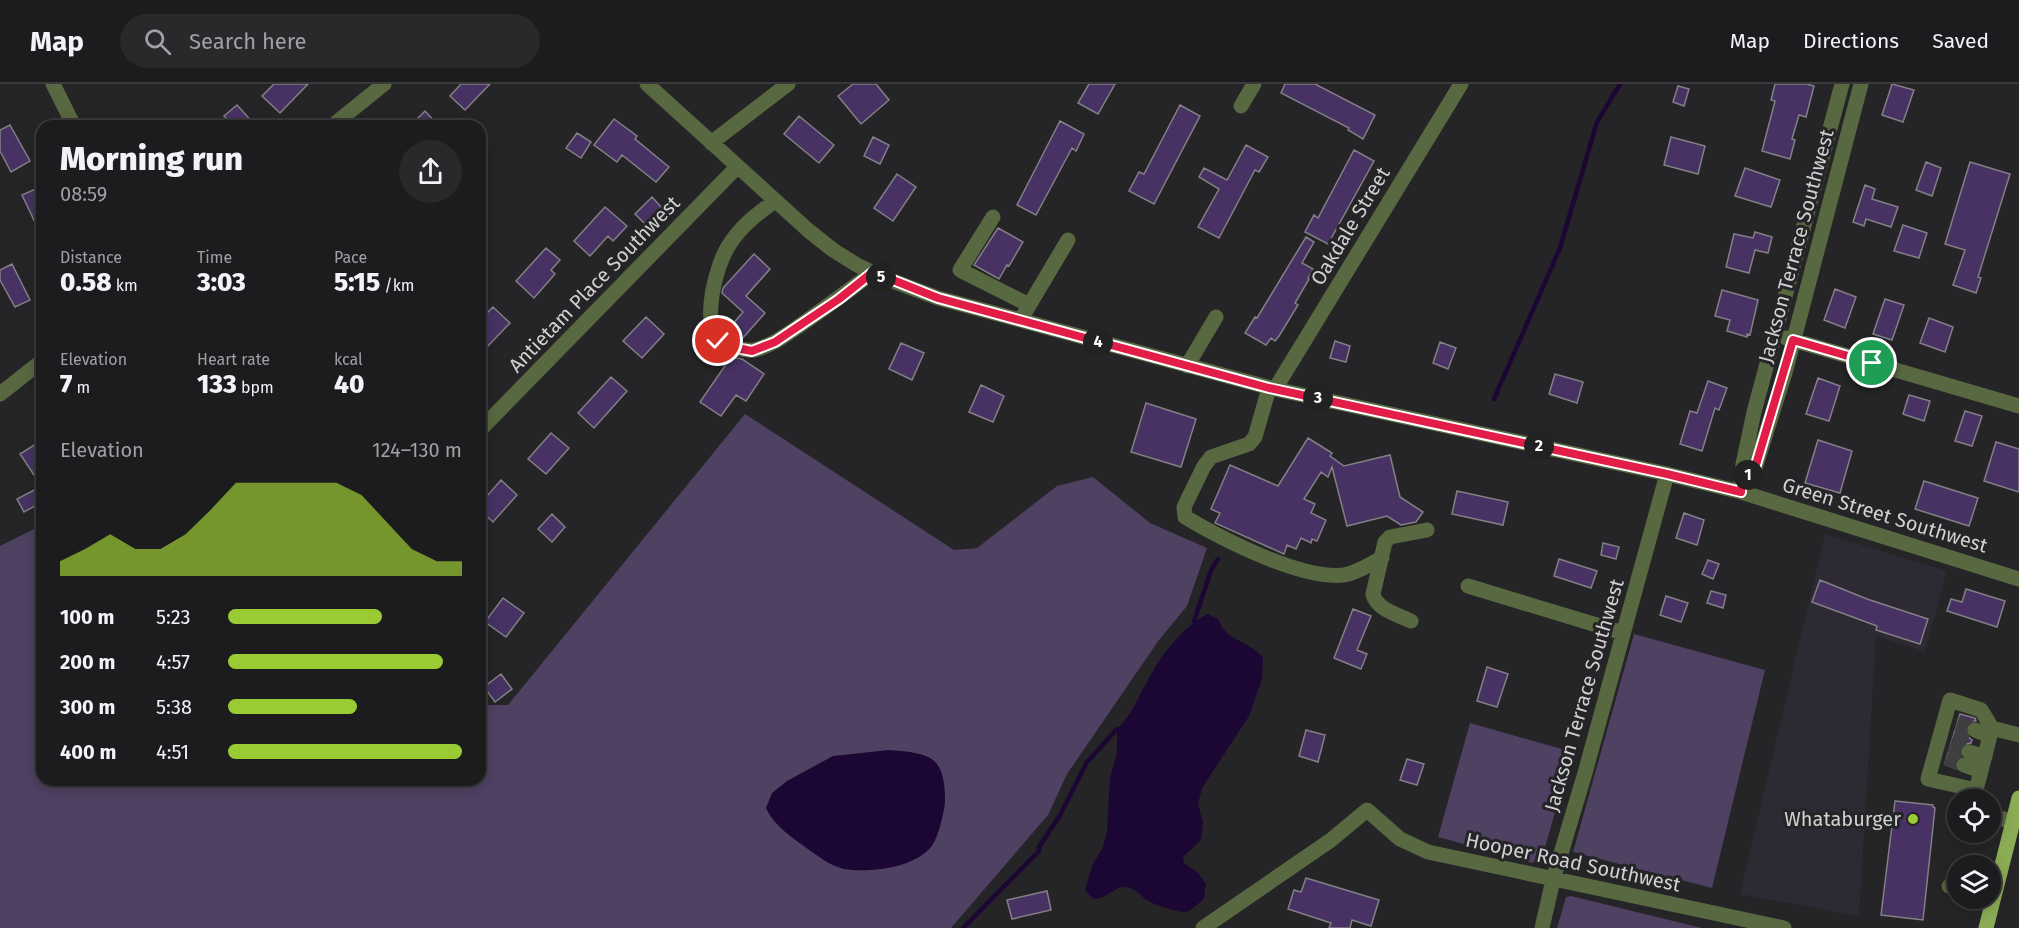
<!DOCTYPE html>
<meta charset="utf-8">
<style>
body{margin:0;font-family:"Fira Sans",sans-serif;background:#29282a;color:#f1f3f6;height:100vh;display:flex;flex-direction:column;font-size:22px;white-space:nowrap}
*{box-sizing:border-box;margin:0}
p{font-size:20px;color:#a0a1a4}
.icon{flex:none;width:33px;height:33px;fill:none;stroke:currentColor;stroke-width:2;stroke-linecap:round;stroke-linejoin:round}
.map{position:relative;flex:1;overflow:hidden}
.details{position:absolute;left:36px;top:36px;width:450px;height:666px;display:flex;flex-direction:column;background:#1c1b1d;border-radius:18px;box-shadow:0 3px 15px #0003,0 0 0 2px #3a393b}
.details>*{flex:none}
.fabs{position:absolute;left:1947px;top:705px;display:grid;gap:12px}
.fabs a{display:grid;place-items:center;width:54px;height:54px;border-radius:50%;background:#1c1b1d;box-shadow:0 3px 15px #0003,0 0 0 2px #3a393b;font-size:30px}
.pin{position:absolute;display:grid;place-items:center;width:51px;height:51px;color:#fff;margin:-26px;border:3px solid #fff;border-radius:50%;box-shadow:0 2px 6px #0007}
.km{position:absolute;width:30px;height:30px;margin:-15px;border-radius:50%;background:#222;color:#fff;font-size:16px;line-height:30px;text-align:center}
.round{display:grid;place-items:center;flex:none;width:63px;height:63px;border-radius:32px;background:#29282a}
.summary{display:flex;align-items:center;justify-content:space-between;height:102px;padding:0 24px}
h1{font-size:33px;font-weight:800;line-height:45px}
.metrics{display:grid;grid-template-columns:repeat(3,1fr);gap:9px;height:102px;padding:6px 24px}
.metrics div{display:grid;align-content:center}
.metrics b{font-size:26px;font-weight:800}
.metrics small{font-size:16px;font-weight:400}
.metrics p{font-size:16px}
.chart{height:168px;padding:12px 24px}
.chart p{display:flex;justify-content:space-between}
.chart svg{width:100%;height:108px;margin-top:6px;fill:#9acb34;opacity:.7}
ul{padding:0 24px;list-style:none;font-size:20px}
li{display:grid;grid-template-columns:96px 72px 1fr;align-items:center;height:45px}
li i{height:15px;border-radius:8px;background:#9acb34}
header{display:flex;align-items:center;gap:36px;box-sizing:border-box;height:84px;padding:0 30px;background:#1c1b1d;border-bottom:2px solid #3a393b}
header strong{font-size:28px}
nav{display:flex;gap:33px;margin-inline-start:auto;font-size:21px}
.search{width:420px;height:54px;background:#29282a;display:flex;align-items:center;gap:15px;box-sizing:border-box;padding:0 21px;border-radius:33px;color:#a0a1a4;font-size:22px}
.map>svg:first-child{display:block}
.built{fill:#2d2a33}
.green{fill:#4e4162}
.water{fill:#1c0633}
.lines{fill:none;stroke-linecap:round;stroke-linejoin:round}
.stream{stroke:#1c0633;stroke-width:4.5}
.building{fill:#473263;stroke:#828085;stroke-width:1.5}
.minor-tunnel{stroke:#3f3e41;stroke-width:15;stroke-dasharray:15 8;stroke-linecap:butt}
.minor{stroke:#586840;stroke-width:15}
.major{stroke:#8bac55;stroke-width:15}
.route-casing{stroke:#fff;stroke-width:12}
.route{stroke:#e11d48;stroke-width:8}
.poi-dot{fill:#9acb34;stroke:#252427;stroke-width:2}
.labels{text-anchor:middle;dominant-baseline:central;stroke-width:6;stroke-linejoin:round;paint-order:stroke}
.street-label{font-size:20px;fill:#d1d1d3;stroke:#252427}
.poi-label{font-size:20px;fill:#d1d1d3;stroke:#252427;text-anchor:end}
</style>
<header>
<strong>Map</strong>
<div class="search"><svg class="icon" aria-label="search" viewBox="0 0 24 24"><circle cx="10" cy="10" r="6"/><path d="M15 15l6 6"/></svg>Search here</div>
<nav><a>Map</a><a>Directions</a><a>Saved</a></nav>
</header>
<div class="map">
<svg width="2019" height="844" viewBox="0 0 2019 844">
<rect width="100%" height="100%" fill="#252427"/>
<path class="built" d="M1825 450 1947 487 1925 568 1876 552 1859 832 1740 810Z"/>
<path class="green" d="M745 330 954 466 977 464 1057 402 1093 393 1150 439 1207 464 1187 522 1159 556 1067 690 1048 731 951 844H0V462L42 441V696H480V624L486 621H508Z
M1634 550 1765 586 1712 804 1573 768Z
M1470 639 1572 668 1543 771 1532 779 1438 753Z
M1571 812 1702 844H1557L1566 813Z"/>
<path class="water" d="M1208 530 1218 535C1225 557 1249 556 1263 574L1262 595 1249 632 1202 704 1198 720 1203 739 1201 756 1183 773 1184 779 1198 789 1206 800 1204 815 1189 827 1183 828C1172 826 1157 822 1147 816 1140 811 1134 802 1123 803 1112 805 1104 816 1093 815L1085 806 1092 782 1103 763 1107 747 1110 695 1117 668V645C1132 631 1137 615 1147 598 1160 572 1182 543 1208 530Z
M889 666C902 667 929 668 937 680 944 689 945 705 945 715 945 727 938 755 931 763 914 784 869 789 844 785 831 782 819 773 808 765 793 754 774 742 766 724L772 709 787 697 833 672Z"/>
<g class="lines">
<path class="stream" d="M1494 315 1560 164 1597 38 1620 0
M1199 540 1194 537 1212 484 1218 475
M963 844 1039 767V763L1060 731 1087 678 1117 645 1122 647"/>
</g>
<path class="building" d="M274 0H308L280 29 262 12Z
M461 0H490L465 26 450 12Z
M853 0H876L889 16 861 40 838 12Z
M1089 0H1115L1098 30 1078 19Z
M1285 0H1315L1375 31 1363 55 1348 46 1349 44 1281 9Z
M1775 0H1807L1814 2 1806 33 1799 31 1792 55 1795 56 1790 75 1762 67 1775 17 1771 16Z
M1892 0 1914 6 1903 38 1882 31Z
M1678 2 1689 5 1684 22 1673 18Z
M237 21 256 42H221L228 36 224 32Z
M1180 21 1200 32 1154 120 1129 107 1139 88 1144 90Z
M425 27 439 42H410Z
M799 32 834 61 819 79 784 50Z
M614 35 637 52 635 55 669 83 656 98 622 71 617 78 594 61Z
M1060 37 1084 50 1076 67 1072 64 1036 131 1017 121Z
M10 41 30 77 11 88 0 67V46Z
M577 49 591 58 581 74 566 64Z
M873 53 889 61 880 80 864 72Z
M1671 53 1705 62 1698 90 1664 81Z
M1246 61 1268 73 1259 88 1255 86 1219 154 1198 143 1219 105 1199 93 1204 84 1227 96Z
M1354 66 1374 77 1328 160 1305 148 1314 131 1318 134Z
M1926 78 1941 84 1932 112 1916 106Z
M1970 78 2010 90 1978 193 1981 194 1976 209 1953 201 1965 166 1945 160Z
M1745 84 1780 96 1771 123 1735 112Z
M897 90 916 103 893 137 874 124Z
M1865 101 1875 105 1872 115 1898 123 1891 143 1866 135 1864 142 1853 138Z
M42 102V153L22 111Z
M652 113 662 124 645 140 635 130Z
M605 123 627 142 613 157 608 152 590 172 574 157Z
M1903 141 1927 149 1919 174 1894 167Z
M998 144 1023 158 1009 182 1007 181 999 195 974 181Z
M1755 148 1772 153 1768 169 1755 166 1749 189 1726 183 1734 150 1753 154Z
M1306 153 1314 158 1302 179 1313 185 1308 194 1309 195 1295 219 1298 221 1279 252 1275 257 1271 254 1266 261 1245 249 1255 233 1257 234Z
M546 164 560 176 551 186 555 190 534 214 516 197Z
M754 170 770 185 746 212 765 229 742 255 732 253 726 248 743 228 722 209 723 204Z
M12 180 30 216 15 223 0 196V186Z
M1835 205 1856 213 1845 244 1824 236Z
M1722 206 1758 216 1750 251 1747 250V253L1727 247 1730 236 1715 232Z
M1885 215 1904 221 1892 256 1873 250Z
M493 223 510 239 487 263 480 257V236Z
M646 233 664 250 642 274 623 257Z
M1929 234 1953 243 1945 268 1920 259Z
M1335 257 1350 262 1346 278 1330 274Z
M1440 258 1456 264 1448 285 1433 279Z
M901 259 924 269 912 296 889 285Z
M731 273 742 275 764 290 746 317 736 311 721 332 700 318Z
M1555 290 1583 298 1577 319 1549 310Z
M611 293 627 307 594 344 578 329Z
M1818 294 1840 302 1829 337 1806 330Z
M1708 297 1727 304 1719 326 1715 324 1702 367 1680 360 1690 327 1697 329Z
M981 301 1004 312 993 338 969 328Z
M1909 311 1930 317 1924 337 1903 330Z
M1146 319 1196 335 1181 383 1131 368Z
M1965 327 1982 332 1972 362 1955 357Z
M551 349 569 364 546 390 528 375Z
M1308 354 1332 369 1330 372 1344 382 1390 371 1400 413 1423 428 1416 438 1401 441 1387 432 1347 442 1332 383 1328 393 1321 388 1304 415 1315 420 1311 429 1326 436 1317 457 1312 455 1311 459 1301 454 1296 465 1287 461 1284 470 1215 439 1220 429 1211 425 1230 381 1278 402Z
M42 356V403L20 370Z
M1818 356 1852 367 1840 409 1805 399Z
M1996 358 2019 365V408L1984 397Z
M501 396 517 411 493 438 480 426V420Z
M1924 397 1978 414 1969 442 1915 425Z
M38 404 42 412V418L24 428 17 415Z
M1457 407 1508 418 1503 441 1452 430Z
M1684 429 1704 436 1697 461 1676 454Z
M552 430 565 443 552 458 538 445Z
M1603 459 1619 463 1616 475 1601 471Z
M1559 475 1597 487 1591 504 1554 492Z
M1708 476 1719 480 1713 495 1702 490Z
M1820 496 1867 515 1928 535 1920 560 1876 546 1877 542 1812 518Z
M1966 505 2005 517 1997 543 1947 527 1951 515 1962 518Z
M1711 507 1726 511 1723 524 1707 519Z
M1666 512 1688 519 1681 538 1660 531Z
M503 514 524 529 506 553 485 538Z
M1353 525 1371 532 1357 566 1367 570 1361 585 1334 574Z
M1487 583 1508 590 1497 623 1477 617Z
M501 590 512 605 495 618 484 603Z
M1960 630 1975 634 1976 637 1969 638 1966 642 1967 652 1972 656 1971 659 1962 661 1960 666V672L1955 677 1954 683 1945 679Z
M1306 646 1325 651 1318 678 1299 672Z
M1407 675 1424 680 1417 701 1400 696Z
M1895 717 1933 721V723L1935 724 1923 836 1881 831Z
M1306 794 1379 816 1371 842 1352 836 1350 844H1329L1331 839 1288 825 1294 806 1301 808Z
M1047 807 1051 826 1012 835 1007 816Z"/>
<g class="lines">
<path class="minor-tunnel" d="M1957 639 1975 646
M1954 650 1972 657
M1950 661 1969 668
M1946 674 1964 681"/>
<path class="minor" d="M53 0 74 42
M647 0 809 147 833 166 857 181 882 193 938 214 1275 305 1667 390 1741 408 2019 495
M1241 22 1254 0
M332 42 384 0
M711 59 788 0
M775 117C757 130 741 142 729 161 716 181 701 237 719 257 723 262 730 263 736 264 742 265 748 267 754 266 772 262 787 250 802 240 826 223 850 206 873 188
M993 133 960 186 1029 221
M1024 230 1068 156
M1786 254 2019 322
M1187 282 1216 233
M1269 304 1255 353 1249 360 1211 373 1204 382 1184 423 1185 433C1222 455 1301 496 1344 491 1357 489 1370 480 1382 474
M1275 305 1461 0
M0 310 42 277
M480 346 737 83
M1741 397 1755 384 1785 289 1861 0
M1741 408 1743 380 1754 328 1842 0
M1468 502 1623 549
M1411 537C1398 531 1376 525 1373 510L1385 458 1390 453 1427 446
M1975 646 1990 652
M1969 668 1985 673
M1964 681 1981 687
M1976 706 1992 644 2019 651
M1978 716 1976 706 1928 695 1950 616 1981 626 1992 644
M1990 731 2013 738 2019 737
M1949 802 1958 803
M1203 844 1331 756 1367 726 1400 755 1428 768 1784 844
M1542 844 1553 796 1585 689 1667 390"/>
<path class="major" d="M1986 844 2019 714"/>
</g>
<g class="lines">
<g class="route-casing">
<path id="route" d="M718 257 726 262 752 267 775 258 839 215 873 188 938 214 1269 304 1667 390 1741 408 1742 397 1755 384 1793 256 1872 279"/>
</g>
<use href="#route" class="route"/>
</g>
<circle class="poi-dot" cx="1913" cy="735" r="6"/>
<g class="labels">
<g class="street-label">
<text transform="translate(1350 142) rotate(-59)">Oakdale Street</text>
<text transform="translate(1796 162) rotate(-75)">Jackson Terrace Southwest</text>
<text transform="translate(594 200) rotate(-46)">Antietam Place Southwest</text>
<text transform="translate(1885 431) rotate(17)">Green Street Southwest</text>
<text transform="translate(1584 611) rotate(-74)">Jackson Terrace Southwest</text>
<text transform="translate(1573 778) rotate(12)">Hooper Road Southwest</text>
</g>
<g class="poi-label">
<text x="1901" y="735">Whataburger</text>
</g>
</g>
</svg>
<div class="fabs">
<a><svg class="icon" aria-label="locate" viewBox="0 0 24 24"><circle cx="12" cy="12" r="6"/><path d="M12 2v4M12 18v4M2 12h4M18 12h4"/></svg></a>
<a><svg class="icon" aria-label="layers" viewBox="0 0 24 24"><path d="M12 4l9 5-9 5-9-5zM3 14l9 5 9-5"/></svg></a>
</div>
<div class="pin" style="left:1872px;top:279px;background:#1e9e55"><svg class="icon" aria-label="arrive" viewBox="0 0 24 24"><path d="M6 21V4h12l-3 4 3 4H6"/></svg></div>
<div class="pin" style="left:718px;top:257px;background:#d93025"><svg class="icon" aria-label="check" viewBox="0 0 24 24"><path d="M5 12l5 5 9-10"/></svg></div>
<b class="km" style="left:1748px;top:391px">1</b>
<b class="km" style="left:1539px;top:362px">2</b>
<b class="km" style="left:1318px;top:314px">3</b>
<b class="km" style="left:1098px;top:258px">4</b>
<b class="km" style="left:881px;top:193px">5</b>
<section class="details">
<div class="summary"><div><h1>Morning run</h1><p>08:59</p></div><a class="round"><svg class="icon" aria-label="share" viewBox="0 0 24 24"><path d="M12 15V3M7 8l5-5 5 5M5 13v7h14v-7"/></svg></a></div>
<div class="metrics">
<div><p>Distance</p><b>0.58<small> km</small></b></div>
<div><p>Time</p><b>3:03</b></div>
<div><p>Pace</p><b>5:15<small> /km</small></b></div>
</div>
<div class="metrics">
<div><p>Elevation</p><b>7<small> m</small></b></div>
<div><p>Heart rate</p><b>133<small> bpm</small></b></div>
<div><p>kcal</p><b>40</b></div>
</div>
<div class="chart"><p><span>Elevation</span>124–130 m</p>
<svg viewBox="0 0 160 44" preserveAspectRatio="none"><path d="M0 44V38L10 33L20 27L30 33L40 33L50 27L60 17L70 6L80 6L90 6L100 6L110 6L120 11L130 22L140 33L150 38L160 38V44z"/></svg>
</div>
<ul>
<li><b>100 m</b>5:23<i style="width:66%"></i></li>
<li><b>200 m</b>4:57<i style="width:92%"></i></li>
<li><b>300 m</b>5:38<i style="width:55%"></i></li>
<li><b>400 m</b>4:51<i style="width:100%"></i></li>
</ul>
</section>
</div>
